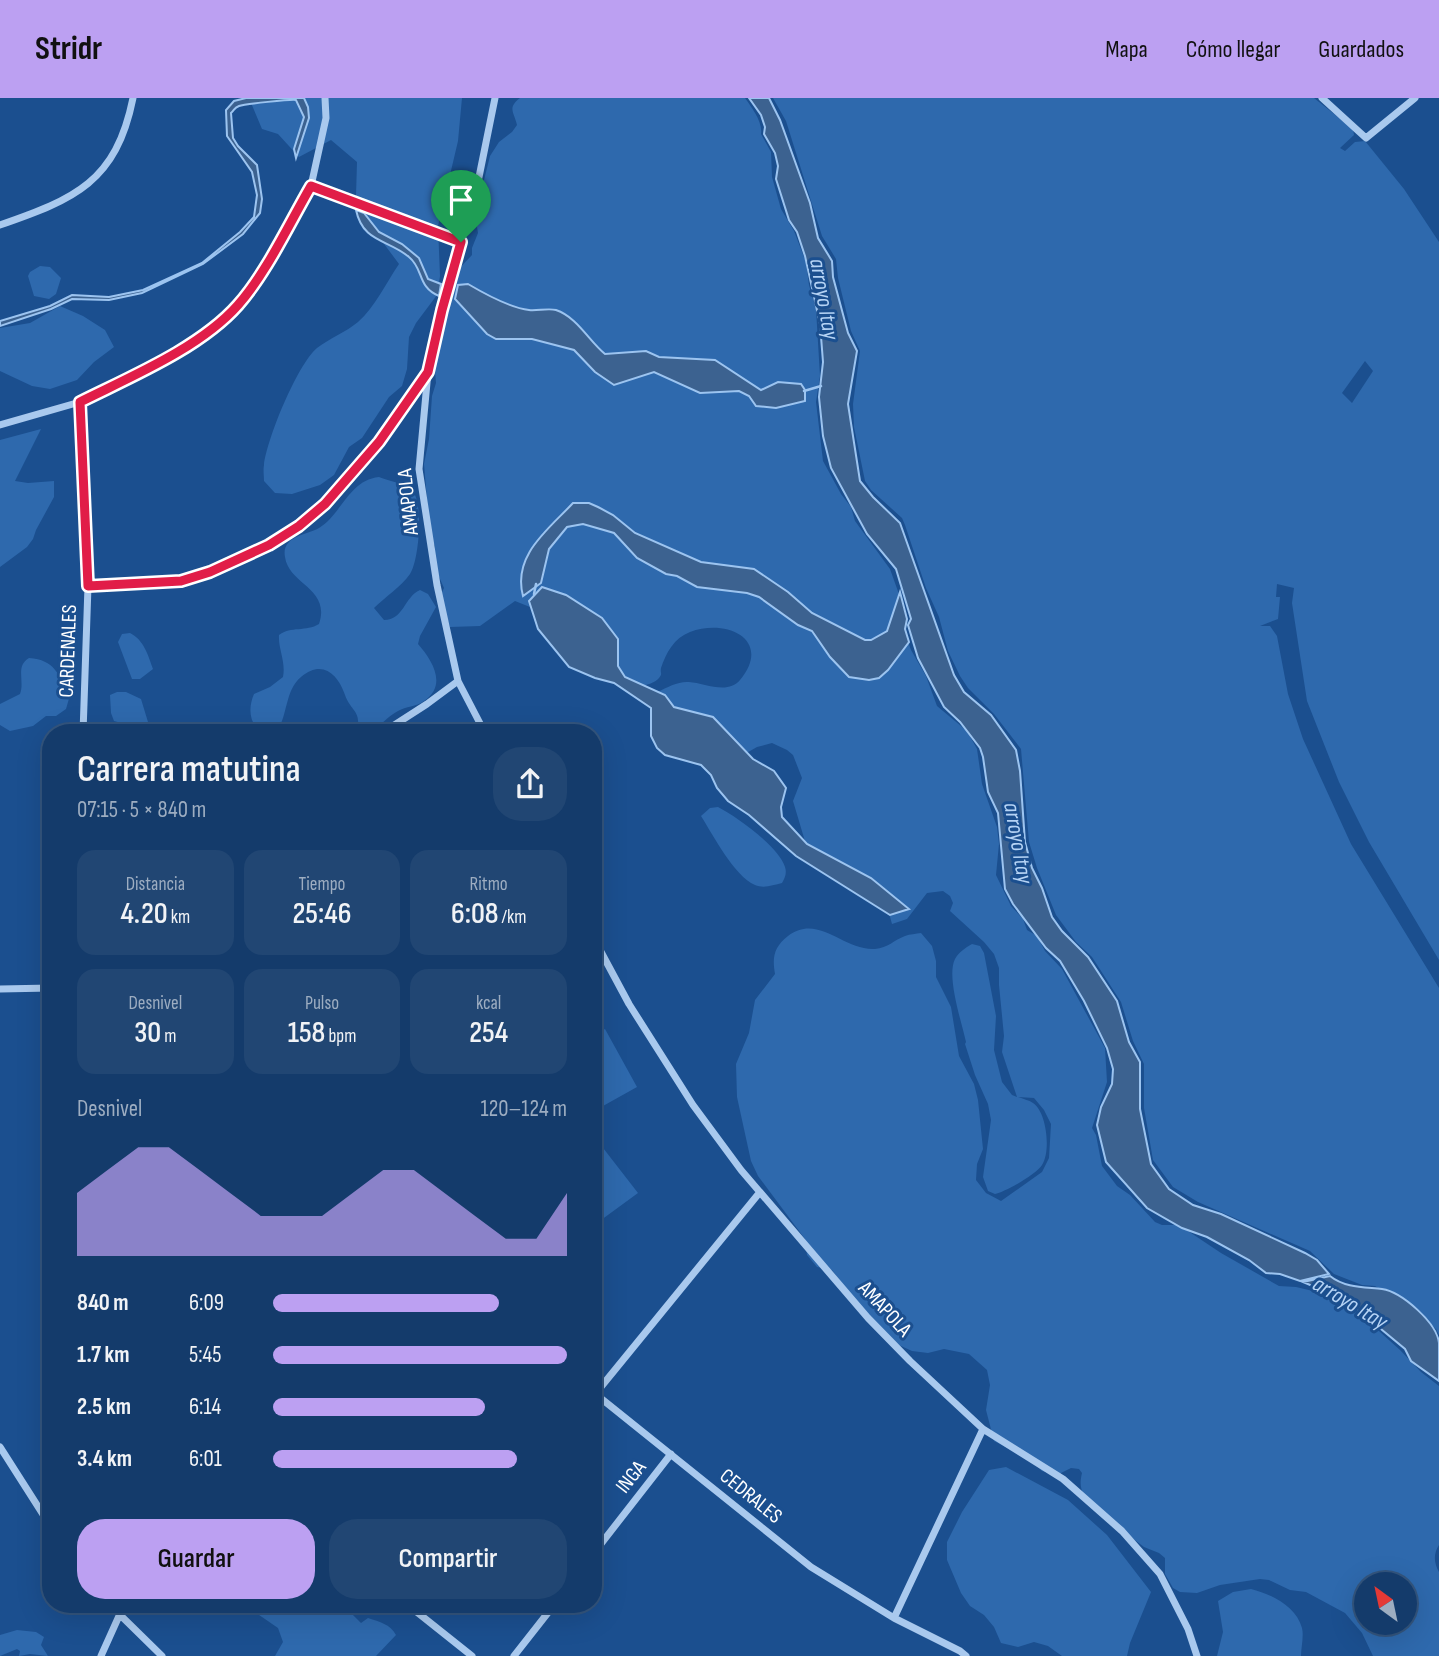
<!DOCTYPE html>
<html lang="es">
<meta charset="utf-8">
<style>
body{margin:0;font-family:"Sofia Sans Condensed",sans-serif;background:#214673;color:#f1f3f6;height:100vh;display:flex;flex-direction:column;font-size:26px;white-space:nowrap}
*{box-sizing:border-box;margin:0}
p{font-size:23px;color:#9dadc1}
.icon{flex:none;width:38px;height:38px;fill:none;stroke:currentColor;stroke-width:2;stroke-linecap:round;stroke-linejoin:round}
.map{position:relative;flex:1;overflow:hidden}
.details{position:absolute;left:42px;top:626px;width:560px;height:889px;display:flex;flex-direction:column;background:#143b6b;border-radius:28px;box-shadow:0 7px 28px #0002,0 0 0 2px #33557e}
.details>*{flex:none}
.needle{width:46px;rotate:327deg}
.tools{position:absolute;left:1354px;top:1474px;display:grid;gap:14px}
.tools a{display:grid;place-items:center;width:63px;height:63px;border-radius:50%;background:#143b6b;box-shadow:0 7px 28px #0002,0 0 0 2px #33557e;font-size:35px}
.pin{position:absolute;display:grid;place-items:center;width:60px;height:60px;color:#fff;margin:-72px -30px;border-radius:50% 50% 50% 0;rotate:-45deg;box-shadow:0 0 7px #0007}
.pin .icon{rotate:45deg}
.round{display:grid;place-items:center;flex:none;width:74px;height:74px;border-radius:28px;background:#214673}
.headline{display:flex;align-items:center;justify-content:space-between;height:119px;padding:0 35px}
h1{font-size:38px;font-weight:600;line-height:52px}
.figures{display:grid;grid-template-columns:repeat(3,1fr);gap:10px;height:119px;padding:7px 35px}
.figures div{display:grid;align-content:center;border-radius:18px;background:#214673;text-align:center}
.figures b{font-size:30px;font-weight:600}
.figures small{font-size:19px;font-weight:400}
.figures p{font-size:19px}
.chart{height:196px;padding:14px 35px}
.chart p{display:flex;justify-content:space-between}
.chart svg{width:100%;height:126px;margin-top:7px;fill:#bca0f2;opacity:.7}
.primary-button{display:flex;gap:14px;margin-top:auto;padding:14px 35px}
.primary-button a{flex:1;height:80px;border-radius:28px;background:#bca0f2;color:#111;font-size:28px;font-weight:600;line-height:80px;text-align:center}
.primary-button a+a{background:#214673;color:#f1f3f6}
ul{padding:0 35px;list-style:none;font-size:23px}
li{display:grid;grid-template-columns:112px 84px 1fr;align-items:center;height:52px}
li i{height:18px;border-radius:9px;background:#bca0f2}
header{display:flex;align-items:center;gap:42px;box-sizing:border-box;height:98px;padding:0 35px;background:#bca0f2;color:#111}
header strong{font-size:33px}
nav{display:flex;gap:38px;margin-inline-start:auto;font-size:24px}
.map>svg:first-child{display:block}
.green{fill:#2e69ad;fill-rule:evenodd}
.water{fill:#3c6290;stroke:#9cc4f0;stroke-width:2}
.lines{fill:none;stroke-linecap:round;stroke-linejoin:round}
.stream{stroke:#9cc4f0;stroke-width:2.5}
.street{stroke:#a9c9ee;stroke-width:7}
.route-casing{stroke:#fff;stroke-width:14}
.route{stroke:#e11d48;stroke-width:9}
.labels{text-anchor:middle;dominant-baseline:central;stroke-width:6;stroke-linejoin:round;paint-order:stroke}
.street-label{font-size:21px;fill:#fff;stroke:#1b4f8f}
.water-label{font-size:23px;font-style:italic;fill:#b5d3f5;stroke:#1b4f8f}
</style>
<header>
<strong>Stridr</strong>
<nav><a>Mapa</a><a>Cómo llegar</a><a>Guardados</a></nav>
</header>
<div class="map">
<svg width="1439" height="1558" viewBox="0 0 1439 1558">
<rect width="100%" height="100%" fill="#1b4f8f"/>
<path class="green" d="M249 0H462L458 43 438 128 440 178 437 197 416 225 409 239 407 271 402 288 389 299 362 340 349 349 334 377 320 387 292 396 275 395 264 383C264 378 263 372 264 367 267 341 297 267 317 250 330 240 346 234 358 224 375 209 386 185 399 166L361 115 356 98 357 64 331 42 299 59 278 36 262 31Z
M520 0H745C752 10 763 24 761 36L771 54 772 79 781 111 794 133 806 164 809 187 816 211 820 278 816 304 823 363 841 396 851 409 855 423 890 471 900 499 905 536 911 552 926 578 937 608 967 633 977 651 982 686 997 729 999 746 996 777 1011 808 1023 821 1027 832 1037 838 1045 853 1062 871 1105 950 1107 984 1092 1030 1096 1037 1102 1068 1117 1088 1130 1097 1155 1124 1162 1127H1179L1221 1155 1279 1188 1296 1189 1313 1193 1322 1199H1336L1349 1206 1400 1252 1421 1274 1439 1288V1447C1433 1456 1434 1465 1439 1474V1558H1373L1362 1535 1345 1515 1306 1494 1290 1492 1269 1482 1260 1481 1220 1487 1197 1495 1180 1494 1173 1490 1165 1476V1460L1159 1455 1144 1449 1102 1417C1097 1396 1075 1404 1082 1375L1079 1371 1071 1370 1057 1377 1042 1373 1031 1362 994 1343 986 1312 990 1287 987 1272 969 1256 944 1251 928 1255 912 1253 890 1243 852 1199 832 1172 817 1169 807 1157 805 1141 758 1078 751 1063 737 999 736 966 749 935 755 902 775 876C772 859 774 849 788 838 819 815 843 853 875 851 888 850 894 842 905 838 910 836 916 836 921 835L932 848 936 863V879L951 909 959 958 974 986 978 1002 983 1051 977 1066 976 1082 986 1095 1001 1103 1042 1074 1049 1060 1051 1026 1044 1012 1034 1000 1018 999C1023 1001 1029 1002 1033 1005 1047 1014 1051 1054 1042 1067 1037 1076 1005 1094 995 1096L988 1093 983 1079 991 1022 988 1006 975 977 965 946 966 944C962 925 946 879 955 861 959 854 965 850 972 846L980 848 984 855 996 918 994 952 1002 984 1012 997 1017 999 1002 954 1004 938 999 887V870L994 856 984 844 950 813 953 805 950 798 943 793 927 795 907 821 892 826 887 808 807 750 793 703 802 680 793 657 787 652 772 645 757 649 743 657 656 602 658 594C667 589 679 583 689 584 704 585 728 597 740 582 773 542 727 520 690 534 674 540 666 555 661 570 660 576 663 575 659 580 655 585 646 587 639 589L530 509 515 503 480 528 450 529 440 498 444 490 433 465 435 448 430 437 424 366 429 341 432 298 436 285 434 261 448 208V196L454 176 472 157V150L478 135 476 123 484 95V82L490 58 499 44 512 34 517 27C514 14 507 10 520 0ZM1367 1486H1405V1524H1367Z
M773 0H1314L1353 31 1354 37 1340 50 1345 53 1355 44 1365 43 1404 91 1439 144V862L1369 744 1339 684 1307 603 1292 505 1294 490 1277 486 1276 499H1280L1278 521 1260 528H1270L1277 538 1288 596 1303 641 1351 746 1439 890V1237L1436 1231 1395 1200 1375 1188 1362 1187 1334 1176 1310 1153 1198 1104 1173 1089 1153 1062 1144 1010V966L1133 943 1121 904 1092 859 1076 844 1056 817 1037 770 1029 744 1021 651 994 616 968 590 960 578 948 553 939 519 926 490 905 427 902 420 871 392 865 383 854 329 853 306 860 253 851 233 838 180 836 161 822 138 786 23ZM1365 263 1373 273 1352 305 1342 295Z
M40 168 50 169 61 180 56 196 49 201 34 198 28 178 30 174Z
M60 208 83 218 105 232 114 249 94 264 77 282 50 291 32 288 0 273V230L30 225Z
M41 331 15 383 28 385 54 383V399L36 432 33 441 27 449 0 469V342Z
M379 379C389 383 408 386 414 395 423 409 419 462 410 476 401 489 385 499 374 510L384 522C404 522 404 499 420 492L428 496 436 509 420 538 418 546C432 562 448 587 424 603 416 609 406 608 398 613 379 624 379 635 356 635 363 613 351 614 345 597 338 576 322 561 301 579 285 592 288 617 277 633L261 634C249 625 248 610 254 596L270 589 283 579C286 563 278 551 279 537 291 528 306 534 319 526 331 490 289 487 285 459 281 438 307 437 319 430 341 417 349 382 379 379Z
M130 535C144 542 148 557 153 571L140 581H132L118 544 122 536Z
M29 560C55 562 58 576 70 597L66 611 56 618H46L33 628 10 633 0 627V606L20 596C25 583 15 568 29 560Z
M117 594H126L141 601 148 624 132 628 114 623 111 615 110 597Z
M718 709C736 718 779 749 785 769 787 775 785 780 782 785 773 787 764 791 755 787 734 778 713 737 701 718L710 710Z
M605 931 637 989 603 1008 593 991V937Z
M593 1037 638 1095 597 1125 593 1120Z
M1006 1369 1068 1402 1107 1437 1151 1494 1130 1545 1127 1558H1062L1048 1548 1034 1544 1018 1549 1001 1545 994 1529 984 1517 970 1508 961 1495 947 1462V1444L962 1414 989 1372Z
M1251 1491C1271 1496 1296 1508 1302 1530 1304 1538 1301 1550 1301 1558H1217L1223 1534 1218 1503 1233 1494Z
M248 1507H355L349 1513 361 1525 368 1520C380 1524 390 1526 396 1537L376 1558H275L283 1544 278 1530 249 1510Z
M17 1532 36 1534 44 1539 41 1547 48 1558 30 1556 19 1558 20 1553 17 1551 0 1558V1537Z"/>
<path class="water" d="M246 0H304L308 9 309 20 296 60 294 51 304 19 296 2C292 1 244 6 239 8 234 10 235 11 231 15L233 40 238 48 257 67 262 101 260 115 243 136 203 166 142 195 109 202 72 201 51 211 0 228V223L50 208 72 197 109 199 143 192 202 165 240 134 254 119 257 97 252 74 227 38 226 12 234 3Z
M749 0H769L780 22 810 105 818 140 832 163 833 179 848 235 857 253 848 306 860 383 873 399 900 425 954 577 964 594 991 617 1016 652 1020 673 1025 744 1032 770 1042 790 1052 819 1062 833 1088 859 1117 903 1129 944 1140 964V1011L1151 1066 1169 1091 1193 1107 1221 1116 1305 1155 1317 1162 1329 1176 1300 1183 1280 1176 1266 1175 1249 1162 1207 1139 1182 1130 1147 1110 1106 1064 1097 1027 1101 1009 1112 986 1113 971 1107 950 1084 903 1060 863 1046 850 1013 806 1005 791 998 715 988 694 983 659 980 650 960 624 944 609 918 560 908 527 911 521 896 471 867 436 831 370 823 338 819 299 823 264 820 226 805 158 797 134 789 122 776 81 778 68 775 55 764 36 765 29 761 17Z
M356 112 364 115 379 134 402 146 419 160 428 181 441 186 439 198C417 189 424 171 409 159 388 141 363 145 356 112Z
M468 186C485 196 510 210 529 212 537 213 548 210 556 212 577 219 589 243 605 256L646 253 659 259 715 262 761 292 778 284 801 286 805 292V303L776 310 756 308 749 298 739 293 700 295 654 274 614 287 595 274 574 252 532 241H496L487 236 455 201 458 187Z
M573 405H589L598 409 613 417 635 435 701 464 754 471 788 494 812 515 865 542H871L887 533 900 494 907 521 905 531 909 544 888 572 879 580 869 582 849 579 830 559 812 533 798 527 759 499 747 495 697 489 677 478 666 476 637 460 614 435 583 426 567 429 549 451 541 485 523 498C512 457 549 431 573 405Z
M542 489 566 497 602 520 618 541V568L625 579 665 597 674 609 713 619 753 661 774 673 786 690 781 709 782 719 807 746 871 780 909 811 890 817 796 758 749 717 728 703 717 690 711 677 701 667 665 657 657 650 651 638V610L614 585 595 580 569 569 538 531 529 503Z
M1330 1178C1345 1190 1364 1189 1382 1191 1402 1194 1437 1225 1439 1245 1439 1257 1439 1271 1439 1283L1411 1263 1405 1251 1346 1202 1303 1184Z"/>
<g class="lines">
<path class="stream" d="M804 293 821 288
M534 496 536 486"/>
<path class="street" d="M1322 0 1366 40 1415 0
M311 88 461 144
M0 127C75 101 116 84 133 0
M80 304 88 488 83 635
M0 327 80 304 157 266 214 228 238 207 257 181 311 88 326 20 325 0
M88 488C109 487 130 485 152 484 162 483 174 484 184 482 301 453 362 372 426 276
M382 635 427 606 458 583
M485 635 458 583 437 487 419 371 428 274 442 212 479 79 495 0
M593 839 629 906 693 1007 741 1072 868 1220 910 1263 983 1331 1063 1381 1122 1433 1160 1476 1188 1531 1197 1558
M0 891 51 890
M593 1294 811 1469 894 1520
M596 1295 760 1094
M0 1349 51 1429
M593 1456 671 1356
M110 1507 162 1558
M408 1507 472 1558
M101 1558 119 1518
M514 1558 554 1507
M966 1558 960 1553 894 1520 983 1331"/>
</g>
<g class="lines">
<g class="route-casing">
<path id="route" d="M311 88 461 144 442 212 428 274 379 344 325 406 299 428 269 447 210 474 181 483 88 488 80 304C130 279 200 250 238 207 267 174 289 126 311 88Z"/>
</g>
<use href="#route" class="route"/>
</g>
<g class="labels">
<g class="street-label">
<text transform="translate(408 404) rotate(-96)">AMAPOLA</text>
<text transform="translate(68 553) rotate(-88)">CARDENALES</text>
<text transform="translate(885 1211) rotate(47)">AMAPOLA</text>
<text transform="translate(631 1379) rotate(-52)">INGA</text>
<text transform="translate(751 1398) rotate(39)">CEDRALES</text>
</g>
<g class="water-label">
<text transform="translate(824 201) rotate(80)">arroyo Itay</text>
<text transform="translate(1018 745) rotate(80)">arroyo Itay</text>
<text transform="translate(1350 1205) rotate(31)">arroyo Itay</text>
</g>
</g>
</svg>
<div class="tools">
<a><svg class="needle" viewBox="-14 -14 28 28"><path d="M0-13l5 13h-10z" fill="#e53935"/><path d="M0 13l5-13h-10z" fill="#9dadc1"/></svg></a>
</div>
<div class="pin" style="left:461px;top:144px;background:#1e9e55"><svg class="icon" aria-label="arrive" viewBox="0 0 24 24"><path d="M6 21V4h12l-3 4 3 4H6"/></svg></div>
<section class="details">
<div class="headline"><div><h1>Carrera matutina</h1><p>07:15 · 5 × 840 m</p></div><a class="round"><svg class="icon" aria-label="share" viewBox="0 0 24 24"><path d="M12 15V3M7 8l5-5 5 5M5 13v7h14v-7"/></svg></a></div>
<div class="figures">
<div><p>Distancia</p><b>4.20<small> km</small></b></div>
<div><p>Tiempo</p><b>25:46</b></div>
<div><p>Ritmo</p><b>6:08<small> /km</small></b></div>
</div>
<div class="figures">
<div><p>Desnivel</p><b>30<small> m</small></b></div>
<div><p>Pulso</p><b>158<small> bpm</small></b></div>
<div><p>kcal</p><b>254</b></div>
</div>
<div class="chart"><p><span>Desnivel</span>120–124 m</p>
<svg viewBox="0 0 160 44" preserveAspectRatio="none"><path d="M0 44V22L10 14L20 6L30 6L40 14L50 22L60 30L70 30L80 30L90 22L100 14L110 14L120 22L130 30L140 38L150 38L160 22V44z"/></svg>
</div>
<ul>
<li><b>840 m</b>6:09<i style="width:77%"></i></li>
<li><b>1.7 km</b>5:45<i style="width:100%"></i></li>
<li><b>2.5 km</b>6:14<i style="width:72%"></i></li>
<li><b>3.4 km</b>6:01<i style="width:83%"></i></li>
</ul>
<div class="primary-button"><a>Guardar</a><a>Compartir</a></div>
</section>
</div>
